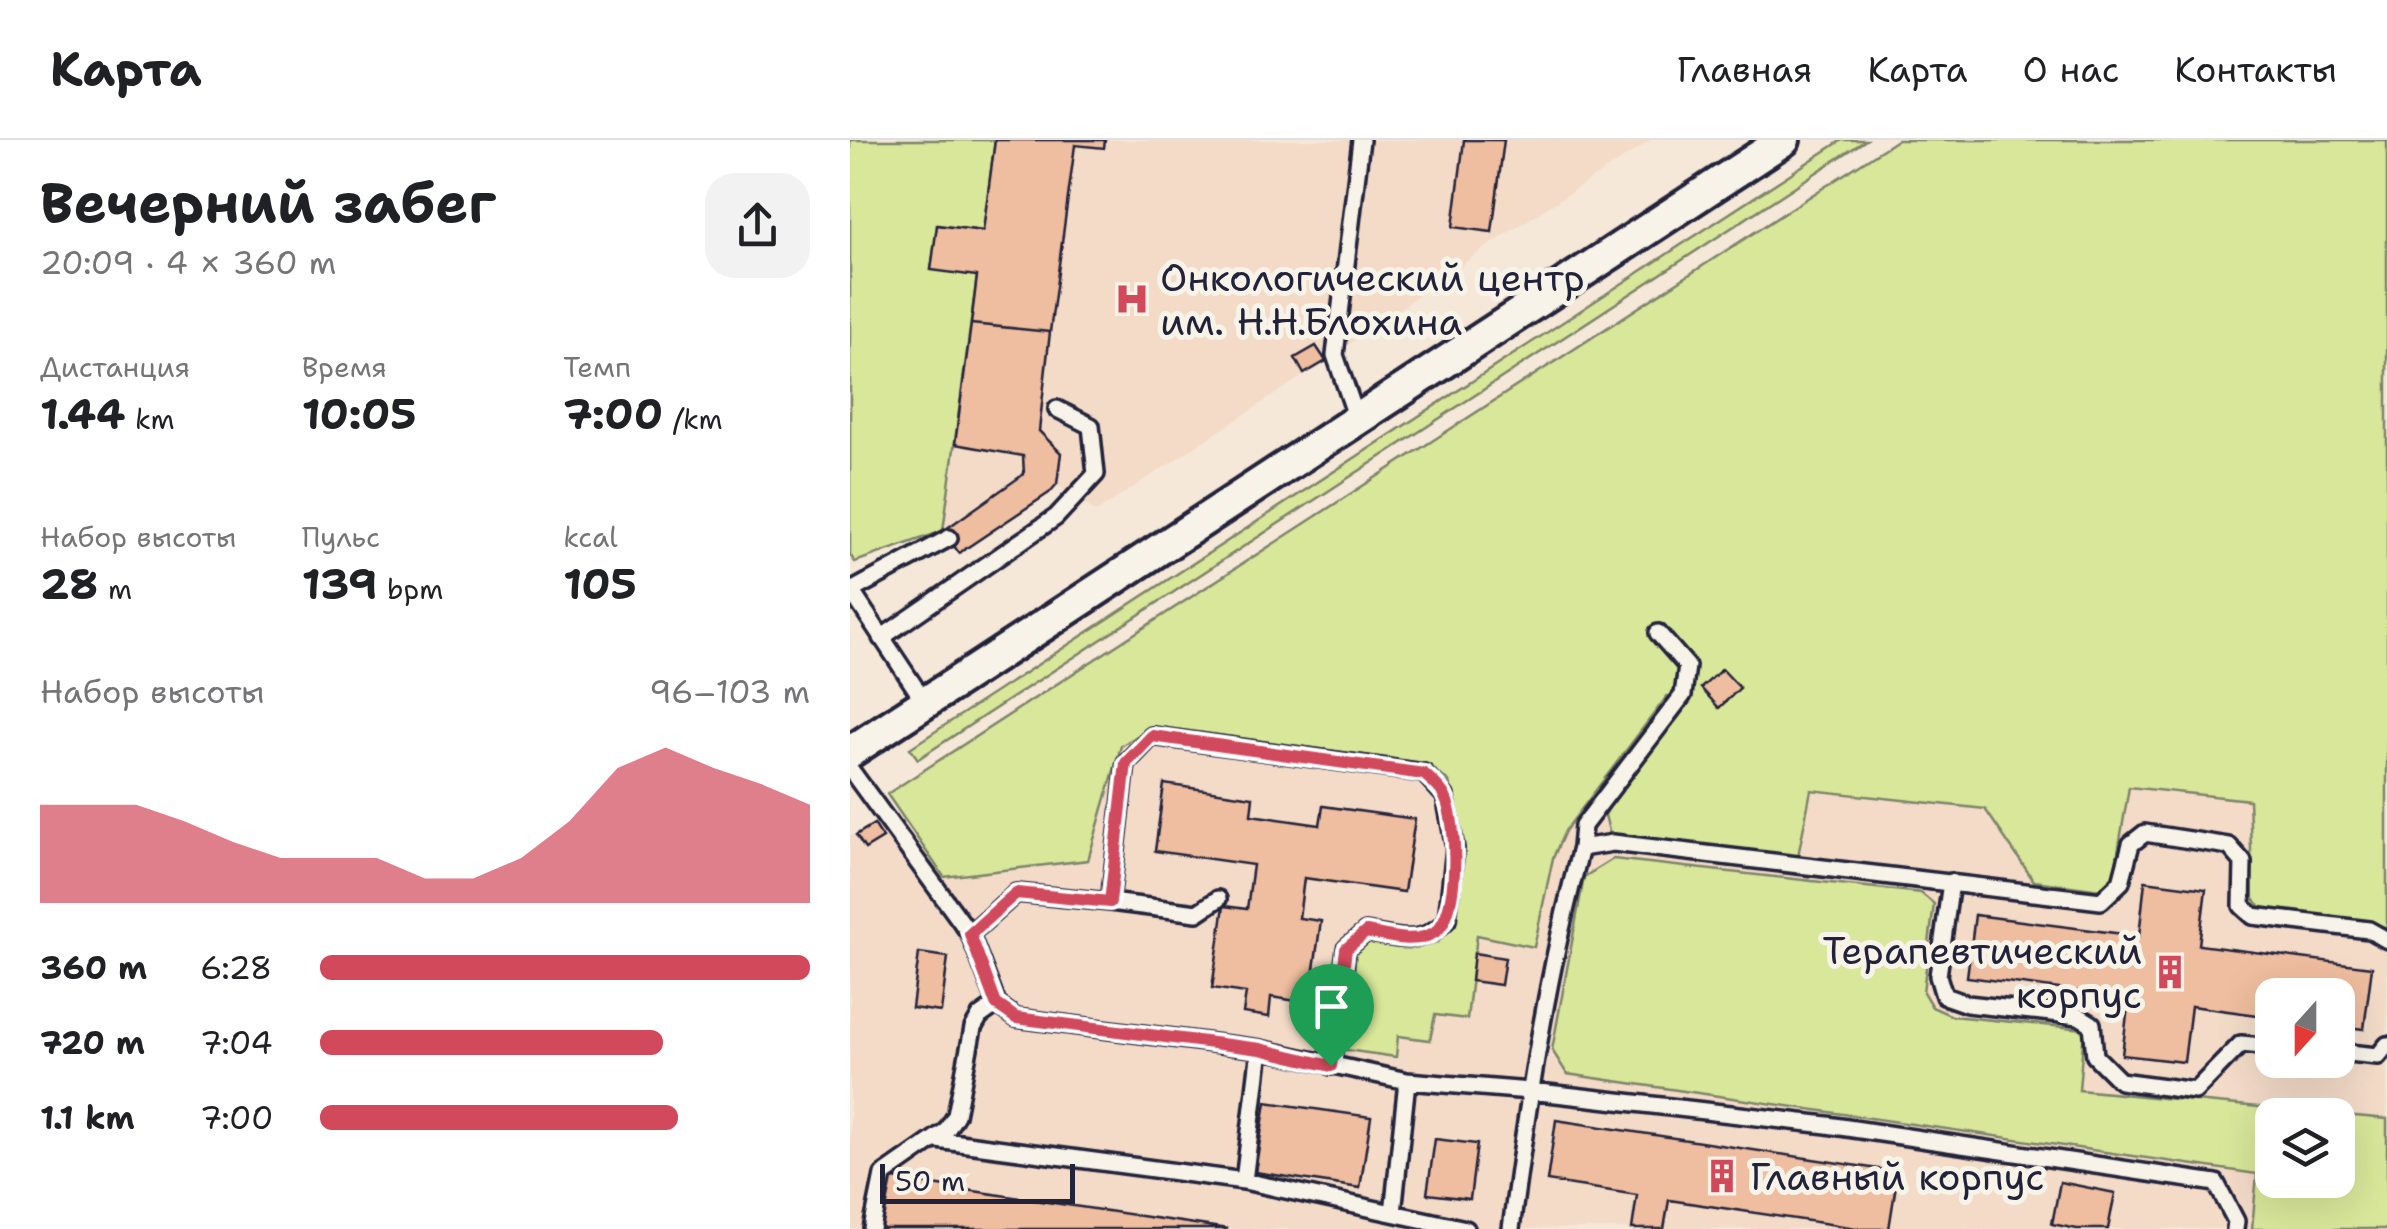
<!DOCTYPE html>
<html lang="ru">
<meta charset="utf-8">
<style>
body{margin:0;font-family:"Shantell Sans",sans-serif;background:#f2f2f2;color:#202124;height:100vh;display:flex;flex-direction:column;font-size:38px;white-space:nowrap}
*{box-sizing:border-box;margin:0}
p{font-size:32px;color:#757577}
.icon{flex:none;width:55px;height:55px;fill:none;stroke:currentColor;stroke-width:2;stroke-linecap:round;stroke-linejoin:round}
.map{position:relative;flex:1;overflow:hidden}
.details{display:flex;flex-direction:column;background:#fff;width:850px}
.details>*{flex:none}
.needle{width:65px;rotate:201deg}
.fabs{position:absolute;left:1405px;top:838px;display:grid;gap:20px}
.fabs a{display:grid;place-items:center;width:100px;height:100px;border-radius:20px;background:#fff;box-shadow:0 10px 40px #0002;font-size:50px}
.scale{position:absolute;left:30px;bottom:25px;width:195px;box-sizing:border-box;padding-left:10px;border:5px solid #22223b;border-top:0;font-size:28px;line-height:35px;white-space:nowrap;color:#22223b;-webkit-text-stroke:8px #f7f3e8;paint-order:stroke}
.pin{position:absolute;display:grid;place-items:center;width:85px;height:85px;color:#fff;margin:-102px -42px;border-radius:50% 50% 50% 0;rotate:-45deg;box-shadow:0 0 10px #0007}
.pin .icon{rotate:45deg}
.round{display:grid;place-items:center;flex:none;width:105px;height:105px;border-radius:30px;background:#f2f2f2}
.overview{display:flex;align-items:center;justify-content:space-between;height:170px;padding:0 40px}
h1{font-size:55px;font-weight:700;line-height:75px}
.metrics{display:grid;grid-template-columns:repeat(3,1fr);gap:15px;height:170px;padding:10px 40px}
.metrics div{display:grid;align-content:center}
.metrics b{font-size:42px;font-weight:700}
.metrics small{font-size:28px;font-weight:400}
.metrics p{font-size:28px}
.chart{height:280px;padding:20px 40px}
.chart p{display:flex;justify-content:space-between}
.chart svg{width:100%;height:180px;margin-top:10px;fill:#d1495b;opacity:.7}
ul{padding:0 40px;list-style:none;font-size:32px}
li{display:grid;grid-template-columns:160px 120px 1fr;align-items:center;height:75px}
li i{height:25px;border-radius:12px;background:#d1495b}
header{display:flex;align-items:center;gap:60px;box-sizing:border-box;height:140px;padding:0 50px;background:#fff;border-bottom:2px solid #e0e0e0}
header strong{font-size:48px}
nav{display:flex;gap:55px;margin-inline-start:auto;font-size:35px}
main{display:flex;flex:1;min-height:0}
.map>svg:first-child{display:block}
.built{fill:#f3dbc8;fill-rule:evenodd}
.green{fill:#d8e79a;stroke:#7d846a;stroke-width:2.5;fill-rule:evenodd}
.building{fill:#efbd9f;stroke:#22223b;stroke-width:2.5}
.lines{fill:none;stroke-linecap:round;stroke-linejoin:round}
.lane-casing{stroke:#22223b;stroke-width:22}
.street-casing{stroke:#22223b;stroke-width:38}
.lane{stroke:#f7f3e8;stroke-width:15}
.street{stroke:#f7f3e8;stroke-width:30}
.route-casing{stroke:#fff;stroke-width:20}
.route{stroke:#d1495b;stroke-width:12}
.labels{text-anchor:middle;dominant-baseline:central;stroke-width:10;stroke-linejoin:round;paint-order:stroke}
.poi-label{font-size:38px;fill:#22223b;stroke:#f7f3e8;text-anchor:start}
</style>
<header>
<strong>Карта</strong>
<nav><a>Главная</a><a>Карта</a><a>О нас</a><a>Контакты</a></nav>
</header>
<main>
<section class="details">
<div class="overview"><div><h1>Вечерний забег</h1><p>20:09 · 4 × 360 m</p></div><a class="round"><svg class="icon" aria-label="share" viewBox="0 0 24 24"><path d="M12 15V3M7 8l5-5 5 5M5 13v7h14v-7"/></svg></a></div>
<div class="metrics">
<div><p>Дистанция</p><b>1.44<small> km</small></b></div>
<div><p>Время</p><b>10:05</b></div>
<div><p>Темп</p><b>7:00<small> /km</small></b></div>
</div>
<div class="metrics">
<div><p>Набор высоты</p><b>28<small> m</small></b></div>
<div><p>Пульс</p><b>139<small> bpm</small></b></div>
<div><p>kcal</p><b>105</b></div>
</div>
<div class="chart"><p><span>Набор высоты</span>96–103 m</p>
<svg viewBox="0 0 160 44" preserveAspectRatio="none"><path d="M0 44V20L10 20L20 20L30 24L40 29L50 33L60 33L70 33L80 38L90 38L100 33L110 24L120 11L130 6L140 11L150 15L160 20V44z"/></svg>
</div>
<ul>
<li><b>360 m</b>6:28<i style="width:100%"></i></li>
<li><b>720 m</b>7:04<i style="width:70%"></i></li>
<li><b>1.1 km</b>7:00<i style="width:73%"></i></li>
</ul>
</section>
<div class="map">
<svg width="1537" height="1089" viewBox="0 0 1537 1089">
<rect width="100%" height="100%" fill="#f5e8d9"/>
<filter id="ink" filterUnits="userSpaceOnUse"><feTurbulence type="fractalNoise" baseFrequency=".01" numOctaves="2"/><feDisplacementMap in="SourceGraphic" scale="20" xChannelSelector="R" yChannelSelector="G"/><feConvolveMatrix kernelMatrix="1 2 1 2 8 2 1 2 1" color-interpolation-filters="sRGB"/></filter>
<g filter="url(#ink)">
<path class="built" d="M0 0H802L641 104 476 221 246 372 207 345 199 353 109 413 92 391 5 422 0 415Z
M1047 0 1537 109V1089H0V695H6L46 671 37 654ZM1422 855H1488V920H1422ZM1422 975H1488V1040H1422Z"/>
<path class="green" d="M0 0H145L133 91 88 86 81 129 127 136 93 391 5 422 0 415Z
M992 0H1016L68 619 60 608Z
M1047 0H1537V787L1412 768 1403 758 1399 660 1279 647 1264 736 1251 750 1184 741 1135 669 961 650 948 716 760 695 755 675 818 555 715 691 703 718 684 807 627 795 617 879 585 875 580 900 548 896 546 917 496 910 506 813 518 801 562 807 588 802 603 784 611 708 599 641 572 623 303 586 271 606 238 720 94 737 37 654Z
M763 719 1071 753 1084 764 1073 852 1082 867 1102 876 1234 889 1229 950 1537 979V1089H1402L1407 1034 717 934 702 910 734 737ZM1422 975H1488V1040H1422Z"/>
<path class="building" d="M145 0H255L254 8 225 5 200 192 121 184 127 136 81 130 87 85 133 91Z
M614 0H654L642 92 603 87Z
M121 184 200 192 189 291 211 313 207 344 199 353 109 413 93 391 174 334 173 316 105 304Z
M466 206 476 221 454 234 445 218Z
M872 529 890 548 869 568 851 548Z
M314 644 403 657 401 675 470 685 473 666 565 679 554 752 454 738 449 778 471 781 459 863 421 857 419 877 393 873 396 853 362 848 374 766 397 769 403 725 305 711Z
M24 684 33 698 15 709 6 695Z
M1295 741 1356 749 1349 805 1522 827 1514 889 1488 886V855H1422V877L1341 866 1334 922 1272 915 1279 858 1117 837 1125 775 1289 796Z
M69 813 98 817 91 872 62 868Z
M624 813 655 818 651 845 621 841Z
M416 962 521 977 510 1048 405 1032Z
M706 980 1048 1032 1039 1089H1013L819 1060 814 1089H782L787 1055 697 1041Z
M585 999 627 1004 620 1059 577 1054Z
M36 1038 378 1089H28Z
M1210 1042 1265 1053 1258 1089H1227L1202 1084Z"/>
<g class="lines">
<g class="lane-casing">
<path id="lane" d="M507 279 485 215 511 0
M0 449 74 561
M1 451 99 398
M31 498 206 377 246 334 241 286 207 269
M0 629 120 794 147 864 166 878 410 909 557 941 680 951 977 985 1366 1043 1386 1081 1385 1089
M731 708 733 686 833 555 837 526 808 493
M1101 742 1088 836 1094 856 1117 864 1229 876 1242 884 1245 916 1270 941 1345 951 1391 904 1422 907
M260 762 347 773 368 759
M120 794 166 753 260 762 276 623 302 596 574 633 595 656 605 708 597 780C570 807 550 798 516 792L496 809 481 926
M1488 912 1528 916 1537 905
M87 1000 394 1041 616 1089
M394 1041 410 909
M543 1073 557 941
M22 1089 33 1035 96 991 106 975 123 888 130 876 147 864
M661 1089C678 961 697 833 731 708L763 703 1251 761 1271 742 1281 704 1295 693 1379 706 1393 722 1392 766 1403 776 1519 790 1537 800"/>
</g>
<g class="street-casing">
<path id="street" d="M0 612 934 0"/>
</g>
<use href="#lane" class="lane"/>
<use href="#street" class="street"/>
</g>
</g>
<g class="lines" filter="url(#ink)">
<g class="route-casing">
<path id="route" d="M302 596 574 634C581 640 592 649 595 657 608 683 610 775 585 792 566 805 537 796 516 792L496 809 481 926 410 909 166 878 146 864 120 794 166 753 260 762 276 623Z"/>
</g>
<use href="#route" class="route"/>
</g>
<defs>
<g id="hospital-bare" transform="scale(2.7)"><path d="M-5-5h3v3.5h4V-5h3V5h-3V1.5h-4V5h-3Z" fill="#d1495b" stroke="#f7f3e8" stroke-width="2.5" paint-order="stroke"/></g>
<g id="building-bare" transform="scale(2.7)"><path d="M-4-6H4V6H1V3H-1V6H-4ZM-2.5-4.3h1.7v1.8h-1.7ZM.8-4.3h1.7v1.8H.8ZM-2.5-1h1.7V.8h-1.7ZM.8-1h1.7V.8H.8Z" fill="#d1495b" stroke="#f7f3e8" stroke-width="2.5" paint-order="stroke"/></g>
</defs>
<g fill-rule="evenodd">
<use href="#hospital-bare" x="282" y="159"/>
<use href="#building-bare" x="1320" y="832"/>
<use href="#building-bare" x="872" y="1036"/>
</g>
<g class="labels">
<g class="poi-label">
<text x="310" y="137">Онкологический центр<tspan x="310" dy="44">им. Н.Н.Блохина</tspan></text>
<text x="1292" y="810" text-anchor="end">Терапевтический<tspan x="1292" dy="44">корпус</tspan></text>
<text x="900" y="1036">Главный корпус</text>
</g>
</g>
</svg>
<div class="fabs">
<a><svg class="needle" viewBox="-14 -14 28 28"><path d="M0-13l5 13h-10z" fill="#e53935"/><path d="M0 13l5-13h-10z" fill="#757577"/></svg></a>
<a><svg class="icon" aria-label="layers" viewBox="0 0 24 24"><path d="M12 4l9 5-9 5-9-5zM3 14l9 5 9-5"/></svg></a>
</div>
<div class="scale">50 m</div>
<div class="pin" style="left:481px;top:926px;background:#1e9e55"><svg class="icon" aria-label="arrive" viewBox="0 0 24 24"><path d="M6 21V4h12l-3 4 3 4H6"/></svg></div>
</div>
</main>
